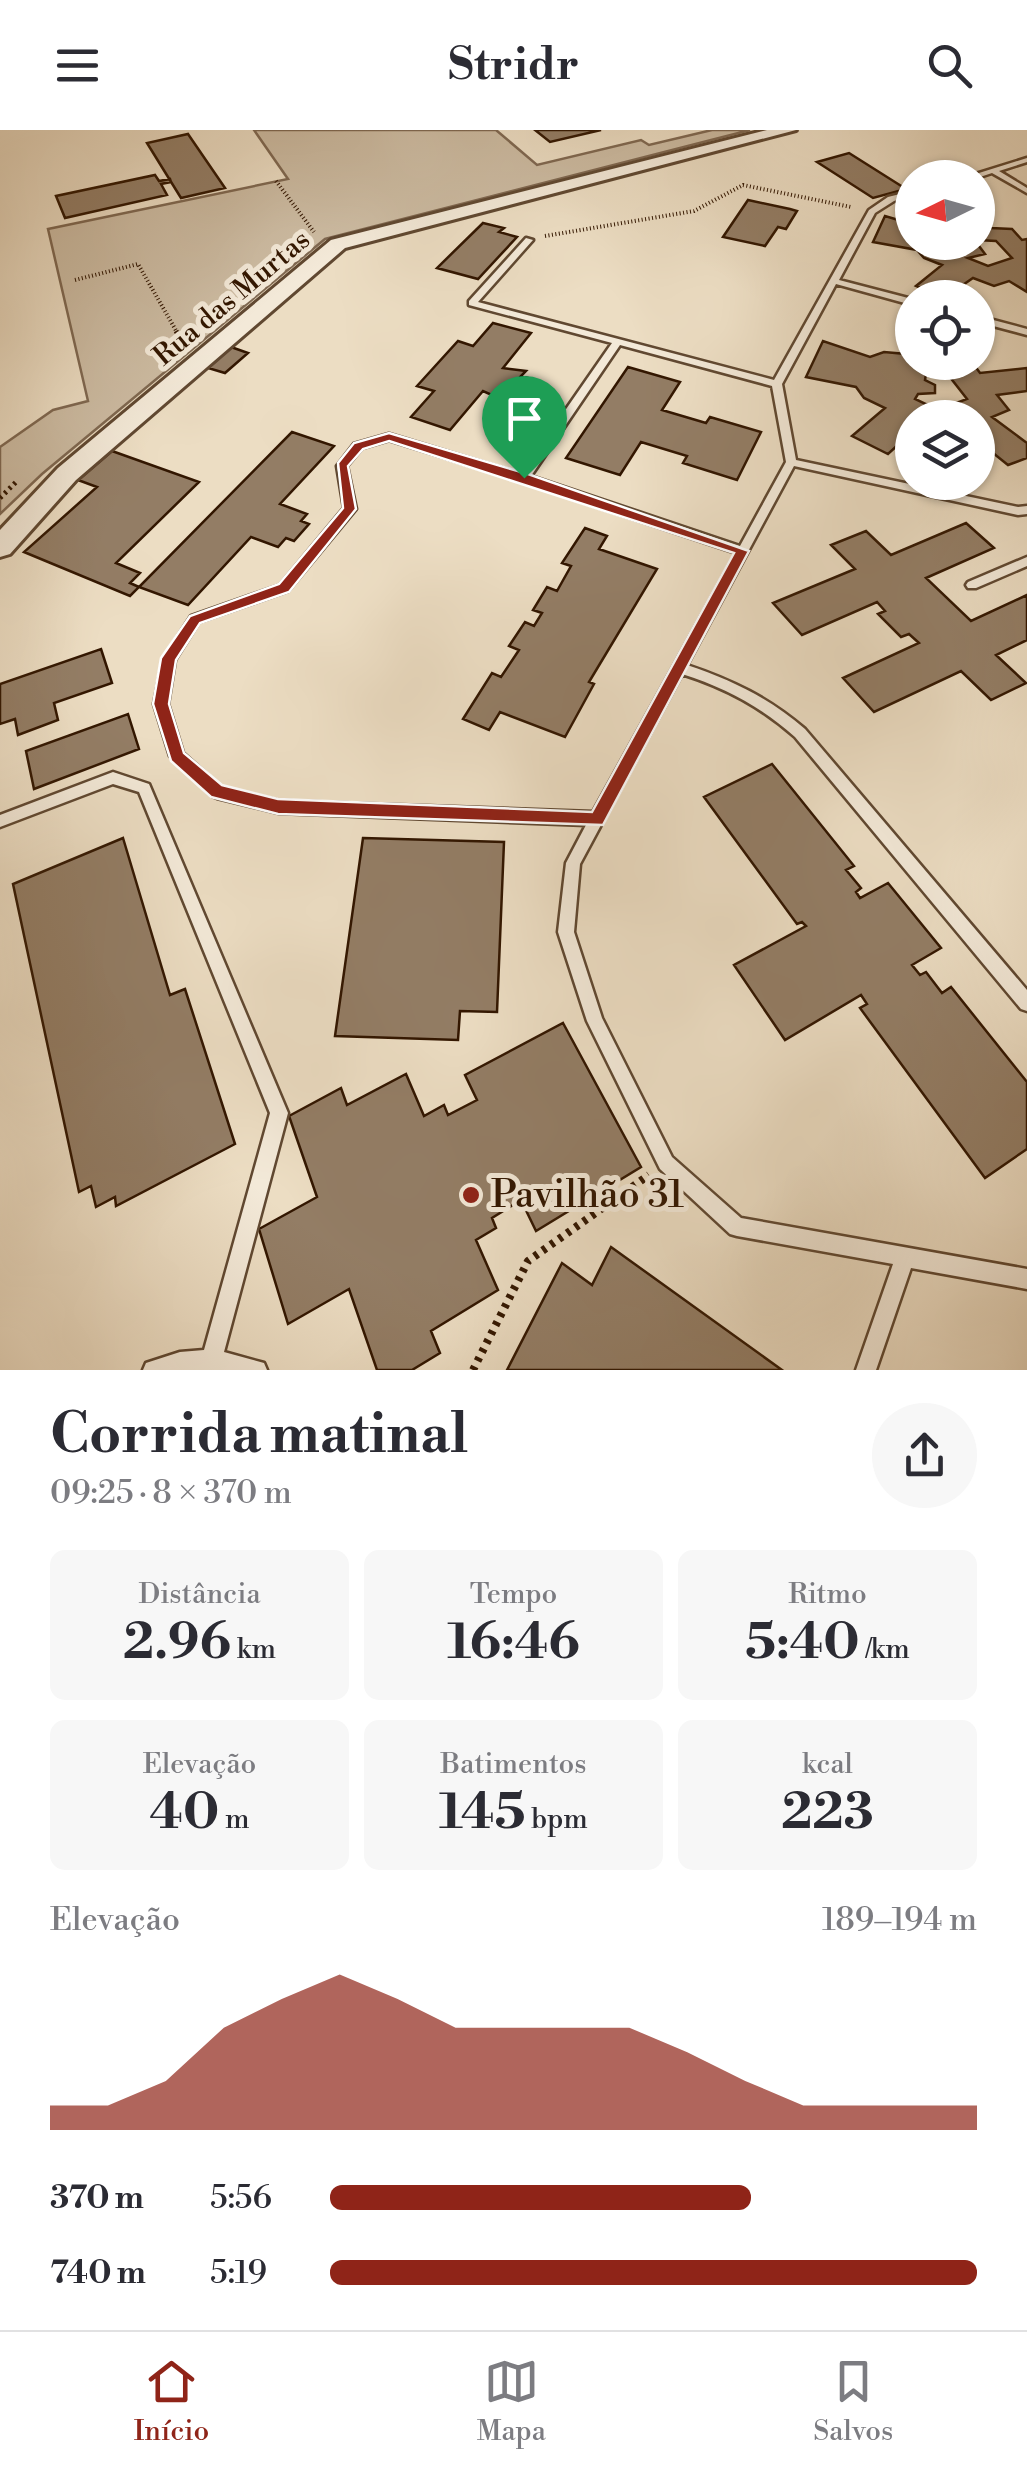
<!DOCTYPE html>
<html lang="pt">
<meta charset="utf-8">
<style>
body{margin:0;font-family:"Libre Bodoni",serif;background:#f7f7f7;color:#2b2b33;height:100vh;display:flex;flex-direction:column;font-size:38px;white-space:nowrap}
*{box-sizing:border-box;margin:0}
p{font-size:32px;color:#7c7c81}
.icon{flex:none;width:55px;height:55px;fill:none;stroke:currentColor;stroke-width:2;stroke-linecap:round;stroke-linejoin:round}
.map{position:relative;height:1240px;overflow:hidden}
.panel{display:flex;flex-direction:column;background:#fff;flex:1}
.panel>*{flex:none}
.needle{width:65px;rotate:265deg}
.tools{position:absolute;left:895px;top:30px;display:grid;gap:20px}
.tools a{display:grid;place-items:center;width:100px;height:100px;border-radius:50%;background:#fff;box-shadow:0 2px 8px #0004;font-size:50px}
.pin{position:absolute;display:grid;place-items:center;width:85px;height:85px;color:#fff;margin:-102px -42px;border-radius:50% 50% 50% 0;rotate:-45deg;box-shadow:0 0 10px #0007}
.pin .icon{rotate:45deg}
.round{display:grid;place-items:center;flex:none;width:105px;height:105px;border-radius:52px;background:#f7f7f7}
.overview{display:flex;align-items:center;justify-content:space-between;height:170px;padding:0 50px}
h1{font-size:55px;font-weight:700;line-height:75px}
.stats{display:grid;grid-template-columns:repeat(3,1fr);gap:15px;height:170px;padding:10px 50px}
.stats div{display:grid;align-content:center;border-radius:15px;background:#f7f7f7;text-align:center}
.stats b{font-size:50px;font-weight:700}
.stats small{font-size:28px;font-weight:400}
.stats p{font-size:28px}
.chart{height:280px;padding:20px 50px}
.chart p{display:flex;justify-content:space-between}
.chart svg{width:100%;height:180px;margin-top:10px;fill:#8f2418;opacity:.7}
ul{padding:0 50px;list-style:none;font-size:32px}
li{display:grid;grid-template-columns:160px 120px 1fr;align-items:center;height:75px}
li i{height:25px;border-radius:12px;background:#8f2418}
header{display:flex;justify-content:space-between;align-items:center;height:130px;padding:0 50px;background:#fff;font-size:45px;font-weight:700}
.menu{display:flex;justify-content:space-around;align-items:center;height:140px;border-top:2px solid #e1e1e2;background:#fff;font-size:28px;color:#7c7c81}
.menu a{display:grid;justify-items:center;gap:5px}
.menu .current{color:#8f2418}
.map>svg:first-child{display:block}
.green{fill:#ccbba2;stroke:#7f6851;stroke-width:2.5}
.building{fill:#937d65;stroke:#321600;stroke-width:2.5;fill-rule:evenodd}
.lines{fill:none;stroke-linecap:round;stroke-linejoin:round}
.service-casing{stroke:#604831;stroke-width:5}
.tertiary-casing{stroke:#604831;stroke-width:6}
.path-far2{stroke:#321600;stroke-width:4;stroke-dasharray:1 2.5;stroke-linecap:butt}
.path-far1{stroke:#321600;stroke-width:5;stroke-dasharray:2.5 4;stroke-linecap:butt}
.path{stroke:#321600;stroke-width:8;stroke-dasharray:4 6;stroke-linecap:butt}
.service{fill:#f3e9d8;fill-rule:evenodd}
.tertiary{fill:#f3e9d8;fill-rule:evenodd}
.route{fill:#8f2418;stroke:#fff;stroke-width:2.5;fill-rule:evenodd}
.poi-dot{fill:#8f2418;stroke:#f3e9d8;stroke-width:4}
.labels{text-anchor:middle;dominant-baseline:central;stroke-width:10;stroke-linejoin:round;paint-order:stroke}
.far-street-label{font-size:28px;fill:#321600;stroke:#f3e9d8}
.near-poi-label{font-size:38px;fill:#321600;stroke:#f3e9d8;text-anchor:start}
</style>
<header><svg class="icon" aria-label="menu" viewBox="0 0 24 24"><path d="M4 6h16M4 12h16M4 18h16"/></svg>Stridr<svg class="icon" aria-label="search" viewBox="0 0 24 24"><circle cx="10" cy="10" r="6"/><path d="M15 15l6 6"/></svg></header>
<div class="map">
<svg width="1027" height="1240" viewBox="0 0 1027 1240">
<rect width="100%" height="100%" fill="#ecddc3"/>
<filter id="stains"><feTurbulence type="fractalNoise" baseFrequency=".002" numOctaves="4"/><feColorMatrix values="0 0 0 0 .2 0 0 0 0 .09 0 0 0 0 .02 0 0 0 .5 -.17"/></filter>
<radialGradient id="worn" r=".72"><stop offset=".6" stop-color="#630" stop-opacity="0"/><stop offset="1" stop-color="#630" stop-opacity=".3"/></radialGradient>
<path class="green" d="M254 0H496L537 35 641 10 649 15 712 0H750L325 109 42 344 0 384V317L53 280 88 271 48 99 288 49Z"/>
<path class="building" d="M535 0H601L550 12Z
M188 4 225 58 181 68 147 13Z
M849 23 906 59 873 68 817 32Z
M155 45 159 51 170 49 171 52 161 54 167 65 65 88 56 66Z
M748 70 790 79 797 81 786 99 778 97 765 116 723 107Z
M978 73 983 74 991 98 1012 99 1022 110 1027 109V162L1009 151 994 156 973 148 944 168 916 156 942 135 924 128 917 120 873 112 885 86 912 94V112H976L985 124 968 128 988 136 1012 128 996 111 978 110Z
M483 93 504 98 499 102 517 107 478 149 437 138Z
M901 191 912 192V232H972L980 243 1027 238V261L997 265 1009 280 992 287 1027 313V328L1008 335 978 311V288H912V302L888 324 852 306 885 278 864 268 856 257 806 247 823 211 870 227 884 222 907 224ZM926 244 949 246 967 269 938 280 915 269 918 264 935 263V255L925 250Z
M493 193 531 203 503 238 526 241 521 246 539 251 524 270 507 265 503 270 483 261 450 300 411 287 434 261 417 256 458 211 473 216Z
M231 217 248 223 225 243 208 238Z
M628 237 680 252 662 280 706 293 710 287 761 302 737 350 683 333 687 326 641 312 620 345 566 328Z
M292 302 334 316 280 374 307 384 301 391 309 394 294 411 286 408 278 417 251 407 188 475 139 457Z
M112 321 199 352 116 433 140 443 130 453 139 457 130 466 24 422 97 357 78 350Z
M966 393 994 418 926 448 971 491 1027 465V510L996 525 1026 553 991 570 961 541 874 582 843 548 919 513 909 504 901 507 878 484 885 481 877 472 802 505 773 473 855 439 831 415 866 401 891 425Z
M585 398 607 406 599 419 657 439 589 552 594 554 565 607 500 582 489 600 463 589 492 543 501 547 519 520 509 516 525 492 534 496 542 483 533 480 547 457 557 461 571 436 562 433Z
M101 519 112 553 54 573 58 590 18 605 15 589 0 594V554Z
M128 584 139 619 34 659 26 621Z
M772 634 854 736 846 740 861 758 856 762 860 768 888 753 941 818 912 835 920 845 926 842 942 863 951 857 1027 952V1019L985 1048 860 878 867 874 861 865 785 910 734 835 806 796 802 792 797 794 704 667Z
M123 708 170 865 185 859 235 1014 116 1076 115 1067 96 1077 91 1056 79 1062 13 754Z
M363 708 504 712 497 882 460 881 458 910 335 906Z
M563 893 641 1037 536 1101 521 1070 492 1088 496 1098 476 1110 498 1160 431 1201 440 1223 412 1240H377L349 1159 288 1194 259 1099 317 1067 289 986 341 958 347 975 406 944 424 986 444 975 448 985 477 970 465 945Z
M611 1117 782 1240H507L562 1133 592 1155Z"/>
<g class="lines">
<g class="service-casing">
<path id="service" d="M1027 28V32L999 41 1027 58V63L992 43 977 48H963Z
M912 61V65L894 71 875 83 839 150 912 169V175L836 154 782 254 796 330 1018 377 1027 376V384L1018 385 794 336 687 535C732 550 769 568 805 599L1027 860V881L1021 879 795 607C761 577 726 558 682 544L580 734 574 802 602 888 672 1027 741 1088 1027 1139V1159L911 1138 876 1240H856L893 1134 737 1106 730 1104 660 1039 587 891 558 802 566 733 586 695 279 683 217 668 212 666 170 626 154 574 163 529 191 486 280 455 344 378 337 336 354 314 389 304 521 344 612 213 469 175V171L526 108 533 110 478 172 774 250 869 80 888 67ZM620 215 772 256 786 332 740 416 531 346ZM389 310 520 351 736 423 593 682 279 671 221 657 183 623 168 574 175 530 199 492 288 461 356 379 347 336 362 318Z
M978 186 1027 199V205L978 192Z
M1027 427V436L976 458H968L966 455 968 452Z
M113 642 149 654 288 983 224 1222 264 1233 267 1240H143L146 1233 180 1222 204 1220 270 983 139 662 113 654 0 697V685Z"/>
</g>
<g class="tertiary-casing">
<path id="tertiary" d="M767 0H796L345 118 76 350 10 424 0 427V400L58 338 331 110Z"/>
</g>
<path class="path-far2" d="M276 51 314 102
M545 106 694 81 743 55 851 77
M75 150 138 134 178 204"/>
<path class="path-far1" d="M176 201 182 211
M0 368 17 351"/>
<path class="path" d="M473 1240 528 1131 649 1045"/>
<use href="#service" class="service"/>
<use href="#tertiary" class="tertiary"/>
</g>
<path class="route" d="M389 303 528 344 749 421 603 695 278 684 211 667 171 631 153 574 161 528 190 486 279 454 343 378 338 333 354 313ZM389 311 734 423 592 682 278 669 222 655 184 623 169 574 176 530 200 493 289 462 356 379 348 336 363 319Z"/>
<circle class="poi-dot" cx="471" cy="1065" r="10"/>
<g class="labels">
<g class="far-street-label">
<text transform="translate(232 168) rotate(-40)">Rua das Murtas</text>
</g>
<g class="near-poi-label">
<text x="491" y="1065">Pavilhão 31</text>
</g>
</g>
<rect width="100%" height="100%" filter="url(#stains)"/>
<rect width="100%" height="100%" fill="url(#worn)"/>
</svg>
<div class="tools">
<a><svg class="needle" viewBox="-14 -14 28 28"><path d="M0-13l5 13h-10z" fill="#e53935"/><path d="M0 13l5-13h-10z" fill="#7c7c81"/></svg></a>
<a><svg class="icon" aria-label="locate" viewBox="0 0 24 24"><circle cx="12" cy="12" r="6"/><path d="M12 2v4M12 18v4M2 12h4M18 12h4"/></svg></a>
<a><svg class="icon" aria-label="layers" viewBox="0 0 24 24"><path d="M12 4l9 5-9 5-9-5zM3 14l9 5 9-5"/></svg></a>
</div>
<div class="pin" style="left:524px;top:348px;background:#1e9e55"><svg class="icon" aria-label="arrive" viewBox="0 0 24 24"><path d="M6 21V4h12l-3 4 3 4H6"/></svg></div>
</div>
<section class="panel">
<div class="overview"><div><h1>Corrida matinal</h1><p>09:25 · 8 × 370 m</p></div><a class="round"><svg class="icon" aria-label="share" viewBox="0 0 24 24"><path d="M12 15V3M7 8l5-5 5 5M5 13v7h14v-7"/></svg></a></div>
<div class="stats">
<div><p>Distância</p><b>2.96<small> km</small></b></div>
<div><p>Tempo</p><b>16:46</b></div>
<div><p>Ritmo</p><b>5:40<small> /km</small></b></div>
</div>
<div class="stats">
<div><p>Elevação</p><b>40<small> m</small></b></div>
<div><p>Batimentos</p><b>145<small> bpm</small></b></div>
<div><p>kcal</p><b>223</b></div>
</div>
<div class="chart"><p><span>Elevação</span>189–194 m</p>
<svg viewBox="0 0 160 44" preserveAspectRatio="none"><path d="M0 44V38L10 38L20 32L30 19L40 12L50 6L60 12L70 19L80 19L90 19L100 19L110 25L120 32L130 38L140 38L150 38L160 38V44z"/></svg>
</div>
<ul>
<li><b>370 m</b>5:56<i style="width:65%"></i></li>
<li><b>740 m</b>5:19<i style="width:100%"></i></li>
</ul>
</section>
<nav class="menu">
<a class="current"><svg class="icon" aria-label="home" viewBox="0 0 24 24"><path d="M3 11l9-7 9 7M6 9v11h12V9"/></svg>Início</a>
<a><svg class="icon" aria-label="map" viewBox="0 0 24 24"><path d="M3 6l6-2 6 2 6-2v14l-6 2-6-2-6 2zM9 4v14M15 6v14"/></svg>Mapa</a>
<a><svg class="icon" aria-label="saved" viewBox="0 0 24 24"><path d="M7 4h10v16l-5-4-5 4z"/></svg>Salvos</a>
</nav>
